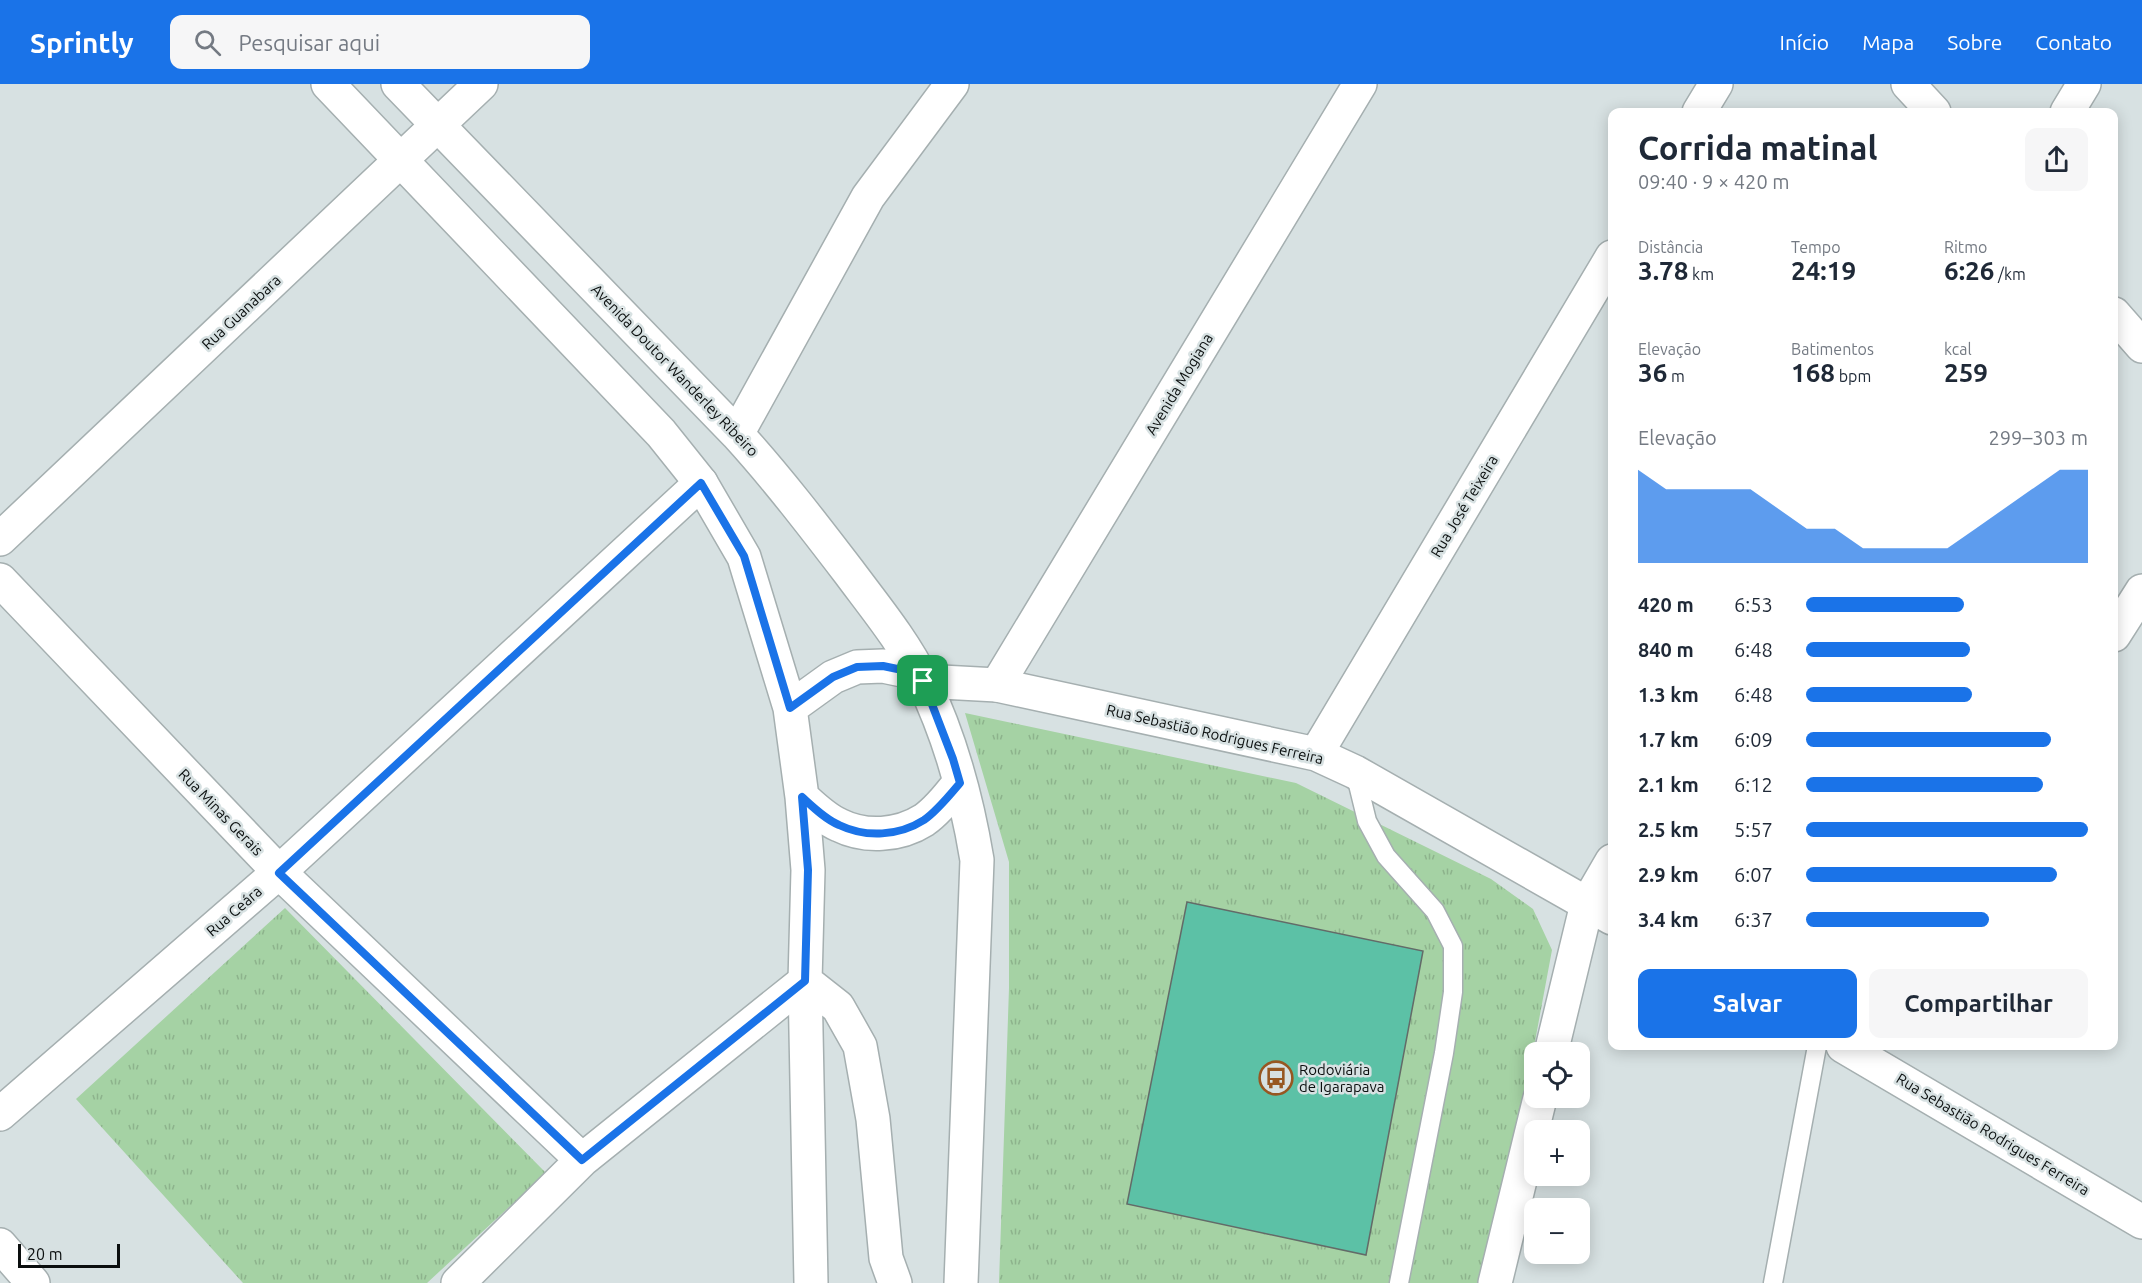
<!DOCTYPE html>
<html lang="pt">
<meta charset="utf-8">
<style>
body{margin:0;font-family:Ubuntu,sans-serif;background:#f6f6f7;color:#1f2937;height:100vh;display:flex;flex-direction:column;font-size:22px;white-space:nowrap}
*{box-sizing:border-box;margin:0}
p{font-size:20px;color:#747a83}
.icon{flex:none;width:33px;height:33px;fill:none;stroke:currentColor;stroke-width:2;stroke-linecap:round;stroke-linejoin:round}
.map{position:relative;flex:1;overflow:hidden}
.panel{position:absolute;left:1608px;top:24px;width:510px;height:942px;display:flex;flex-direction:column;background:#fff;border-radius:12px;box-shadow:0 3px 15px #0003}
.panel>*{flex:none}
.tools{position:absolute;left:1524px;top:958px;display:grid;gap:12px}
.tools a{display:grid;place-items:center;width:66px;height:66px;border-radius:12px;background:#fff;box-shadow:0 3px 15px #0003;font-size:30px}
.scale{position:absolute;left:18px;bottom:15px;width:102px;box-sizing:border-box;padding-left:6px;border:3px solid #0a0e0e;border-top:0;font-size:16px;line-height:21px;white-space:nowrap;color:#0a0e0e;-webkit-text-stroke:4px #d7e1e2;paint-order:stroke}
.pin{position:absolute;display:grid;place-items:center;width:51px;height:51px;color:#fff;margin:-26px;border-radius:12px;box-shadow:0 3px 9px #0006}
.round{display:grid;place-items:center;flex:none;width:63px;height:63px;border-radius:12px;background:#f6f6f7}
.head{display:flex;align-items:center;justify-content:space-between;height:102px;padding:0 30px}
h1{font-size:33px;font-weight:700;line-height:45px}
.figures{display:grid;grid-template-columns:repeat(3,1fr);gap:9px;height:102px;padding:6px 30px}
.figures div{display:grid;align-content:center}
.figures b{font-size:26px;font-weight:700}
.figures small{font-size:16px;font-weight:400}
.figures p{font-size:16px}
.chart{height:168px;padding:12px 30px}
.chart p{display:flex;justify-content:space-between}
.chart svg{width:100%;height:108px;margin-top:6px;fill:#1a73e8;opacity:.7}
.button{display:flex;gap:12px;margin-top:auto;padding:12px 30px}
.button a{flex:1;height:69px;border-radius:12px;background:#1a73e8;color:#fff;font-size:24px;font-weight:700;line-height:69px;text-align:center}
.button a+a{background:#f6f6f7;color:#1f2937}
ul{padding:0 30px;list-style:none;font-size:20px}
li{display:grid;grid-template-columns:96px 72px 1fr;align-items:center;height:45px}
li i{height:15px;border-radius:8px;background:#1a73e8}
header{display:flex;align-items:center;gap:36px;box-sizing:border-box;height:84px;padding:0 30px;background:#1a73e8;color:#fff}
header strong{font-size:28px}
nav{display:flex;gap:33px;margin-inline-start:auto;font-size:21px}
.search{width:420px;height:54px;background:#f6f6f7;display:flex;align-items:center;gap:15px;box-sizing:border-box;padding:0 21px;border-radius:12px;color:#747a83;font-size:22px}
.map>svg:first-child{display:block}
.grass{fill:url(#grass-tufts)}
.building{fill:#5cc1a6;stroke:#636b68;stroke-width:1.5}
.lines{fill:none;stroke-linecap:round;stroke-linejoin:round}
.service-casing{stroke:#a5afb0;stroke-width:21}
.minor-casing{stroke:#a5afb0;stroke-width:36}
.secondary-casing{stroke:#a5afb0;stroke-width:36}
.service{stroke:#fff;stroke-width:18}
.minor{stroke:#fff;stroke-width:33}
.secondary{stroke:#fff;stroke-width:33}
.route-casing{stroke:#fff;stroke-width:12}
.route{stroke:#1a73e8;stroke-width:8}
.labels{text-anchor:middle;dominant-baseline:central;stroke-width:5;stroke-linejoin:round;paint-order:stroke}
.street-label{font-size:15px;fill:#0a0e0e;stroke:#d7e1e2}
.poi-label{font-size:15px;fill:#0a0e0e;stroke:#d7e1e2;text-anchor:start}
</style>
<header>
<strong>Sprintly</strong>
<div class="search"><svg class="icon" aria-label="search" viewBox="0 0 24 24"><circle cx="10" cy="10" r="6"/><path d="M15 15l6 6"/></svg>Pesquisar aqui</div>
<nav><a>Início</a><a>Mapa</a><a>Sobre</a><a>Contato</a></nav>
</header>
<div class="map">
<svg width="2142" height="1199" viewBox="0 0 2142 1199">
<defs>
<pattern id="grass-tufts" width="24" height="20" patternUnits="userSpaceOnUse" patternTransform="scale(1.5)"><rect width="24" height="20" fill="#a5d2a4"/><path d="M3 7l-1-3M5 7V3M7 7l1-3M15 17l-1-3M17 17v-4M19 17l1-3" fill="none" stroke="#8db38c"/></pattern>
</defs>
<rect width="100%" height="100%" fill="#d7e1e2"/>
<path class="grass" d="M965 629 1296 699 1491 795 1533 825 1552 866 1490 1199H999L1009 904V778Z
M285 824 546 1089 427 1199H243L76 1015Z"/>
<path class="building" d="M1187 818 1423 867 1366 1171 1127 1120Z"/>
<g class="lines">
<g class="service-casing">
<path id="service" d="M1355 688 1367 737 1386 772 1435 827 1453 862V908L1444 969 1399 1199
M1773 1199 1817 962"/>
</g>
<g class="minor-casing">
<path id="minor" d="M1908 0 1934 28
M1699 28 1716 0
M2067 28 2084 0
M2114 230 2142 262
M0 455 481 0
M0 496 279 788 582 1076
M2114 551 2142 507
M997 601 1316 670 1355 688 1612 834
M1316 670 1612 173
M1843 962 2142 1138
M1551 969 1587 820 1612 777
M0 1030 279 788 701 399
M0 1161 33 1199
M458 1199 582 1076 805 897
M1495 1199 1540 1014"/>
</g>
<g class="secondary-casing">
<path id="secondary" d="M328 0 661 349 701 399 744 473 790 624 802 713 808 786 805 897 811 1199
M398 0 737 350C777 394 813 441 849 488 875 523 904 558 923 597 950 653 967 715 977 776L961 1199
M737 350 868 113 952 0
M790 624 833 593 857 583 883 582 907 587 923 597 997 601 1360 0
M802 713C813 723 825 735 839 741 865 754 899 752 924 736 937 727 949 712 959 699
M805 897 838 923 860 962 873 1035 886 1174 895 1199"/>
</g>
<use href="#service" class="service"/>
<use href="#minor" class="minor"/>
<use href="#secondary" class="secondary"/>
</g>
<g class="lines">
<g class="route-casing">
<path id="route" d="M701 399 744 472 790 624 833 593 857 583 883 582 907 587 923 597 953 675 960 699C949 712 937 727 924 736 899 752 866 754 839 741 825 735 813 723 802 713L808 786 805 897 582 1076 279 789Z"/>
</g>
<use href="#route" class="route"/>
</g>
<defs>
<g id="bus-ring" transform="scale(1.725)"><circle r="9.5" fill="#d7e1e2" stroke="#975721" stroke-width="1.5"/><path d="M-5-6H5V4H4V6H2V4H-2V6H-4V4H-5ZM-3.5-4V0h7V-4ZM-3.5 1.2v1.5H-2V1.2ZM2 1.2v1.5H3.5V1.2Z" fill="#975721"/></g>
</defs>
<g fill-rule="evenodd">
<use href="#bus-ring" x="1276" y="994"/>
</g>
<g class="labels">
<g class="street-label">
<text transform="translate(241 228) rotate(-43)">Rua Guanabara</text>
<text transform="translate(675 286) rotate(46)">Avenida Doutor Wanderley Ribeiro</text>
<text transform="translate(1179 300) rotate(-59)">Avenida Mogiana</text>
<text transform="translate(1464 422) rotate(-59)">Rua José Teixeira</text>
<text transform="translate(1215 650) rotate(13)">Rua Sebastião Rodrigues Ferreira</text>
<text transform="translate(221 728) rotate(46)">Rua Minas Gerais</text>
<text transform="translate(234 827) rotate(-41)">Rua Ceára</text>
<text transform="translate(1993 1050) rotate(31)">Rua Sebastião Rodrigues Ferreira</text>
</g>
<g class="poi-label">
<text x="1299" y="985">Rodoviária<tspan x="1299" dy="17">de Igarapava</tspan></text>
</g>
</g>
</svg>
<div class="tools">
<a><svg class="icon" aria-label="locate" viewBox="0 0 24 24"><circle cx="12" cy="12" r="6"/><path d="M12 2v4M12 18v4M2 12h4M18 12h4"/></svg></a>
<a>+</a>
<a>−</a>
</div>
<div class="scale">20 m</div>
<div class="pin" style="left:923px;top:597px;background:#1e9e55"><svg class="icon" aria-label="arrive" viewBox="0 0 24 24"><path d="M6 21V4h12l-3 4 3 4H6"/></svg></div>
<section class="panel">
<div class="head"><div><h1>Corrida matinal</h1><p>09:40 · 9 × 420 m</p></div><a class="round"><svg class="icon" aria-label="share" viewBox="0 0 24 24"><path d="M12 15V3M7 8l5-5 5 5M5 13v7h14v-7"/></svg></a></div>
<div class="figures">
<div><p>Distância</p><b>3.78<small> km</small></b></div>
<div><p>Tempo</p><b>24:19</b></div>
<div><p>Ritmo</p><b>6:26<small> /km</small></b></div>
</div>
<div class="figures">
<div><p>Elevação</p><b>36<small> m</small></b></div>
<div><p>Batimentos</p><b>168<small> bpm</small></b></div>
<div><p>kcal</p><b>259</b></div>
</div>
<div class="chart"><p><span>Elevação</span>299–303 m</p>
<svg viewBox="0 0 160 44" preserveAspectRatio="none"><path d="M0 44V6L10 14L20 14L30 14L40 14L50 22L60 30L70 30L80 38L90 38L100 38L110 38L120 30L130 22L140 14L150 6L160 6V44z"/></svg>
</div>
<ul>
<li><b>420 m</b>6:53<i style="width:56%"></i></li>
<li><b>840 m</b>6:48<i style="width:58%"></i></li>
<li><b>1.3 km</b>6:48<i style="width:59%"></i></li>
<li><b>1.7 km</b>6:09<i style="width:87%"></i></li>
<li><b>2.1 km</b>6:12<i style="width:84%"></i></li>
<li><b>2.5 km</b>5:57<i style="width:100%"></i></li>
<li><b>2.9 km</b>6:07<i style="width:89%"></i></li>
<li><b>3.4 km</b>6:37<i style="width:65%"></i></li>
</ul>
<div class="button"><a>Salvar</a><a>Compartilhar</a></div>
</section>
</div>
